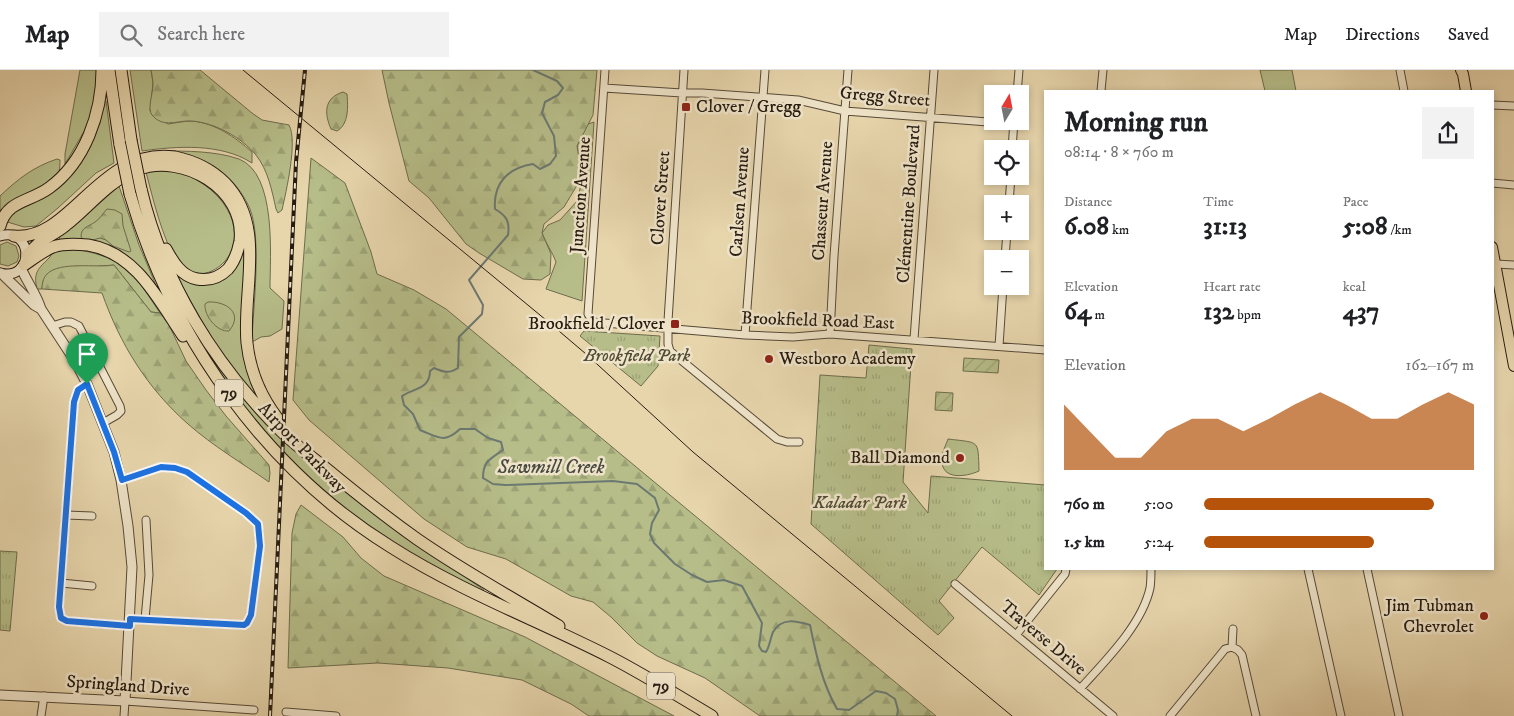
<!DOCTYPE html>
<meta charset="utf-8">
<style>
body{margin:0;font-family:"IM FELL DW Pica",serif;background:#f2f2f2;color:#202124;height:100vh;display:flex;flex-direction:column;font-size:19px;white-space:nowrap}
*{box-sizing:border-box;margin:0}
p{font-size:16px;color:#757577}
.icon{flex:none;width:28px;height:28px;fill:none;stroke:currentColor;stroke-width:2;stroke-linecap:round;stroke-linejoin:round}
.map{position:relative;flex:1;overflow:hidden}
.drawer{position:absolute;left:1044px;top:20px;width:450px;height:480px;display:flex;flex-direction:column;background:#fff;border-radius:0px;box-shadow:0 2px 8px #0003}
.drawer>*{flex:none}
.needle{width:32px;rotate:10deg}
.controls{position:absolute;left:984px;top:15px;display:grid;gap:10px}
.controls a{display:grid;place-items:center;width:45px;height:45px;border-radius:0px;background:#fff;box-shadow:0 2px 8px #0003;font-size:25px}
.pin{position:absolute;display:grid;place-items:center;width:42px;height:42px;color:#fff;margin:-51px -21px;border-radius:50% 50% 50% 0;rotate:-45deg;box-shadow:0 0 5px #0007}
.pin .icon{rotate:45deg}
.round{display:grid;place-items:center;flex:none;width:52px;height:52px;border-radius:0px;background:#f2f2f2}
.summary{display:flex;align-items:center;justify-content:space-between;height:85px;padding:0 20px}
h1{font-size:28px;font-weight:700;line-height:38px}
.metrics{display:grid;grid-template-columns:repeat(3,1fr);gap:8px;height:85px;padding:5px 20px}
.metrics div{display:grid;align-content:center}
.metrics b{font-size:25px;font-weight:700}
.metrics small{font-size:14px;font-weight:400}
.metrics p{font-size:14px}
.chart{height:140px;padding:10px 20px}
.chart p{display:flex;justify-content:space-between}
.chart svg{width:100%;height:90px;margin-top:5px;fill:#b45309;opacity:.7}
ul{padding:0 20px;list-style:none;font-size:16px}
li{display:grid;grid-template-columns:80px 60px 1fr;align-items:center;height:38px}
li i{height:12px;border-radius:6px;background:#b45309}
header{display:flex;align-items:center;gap:30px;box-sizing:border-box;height:70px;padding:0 25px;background:#fff;border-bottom:1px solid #e0e0e0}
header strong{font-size:24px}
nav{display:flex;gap:28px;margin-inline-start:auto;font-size:18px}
.search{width:350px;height:45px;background:#f2f2f2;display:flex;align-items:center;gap:12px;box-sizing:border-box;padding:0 18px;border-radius:0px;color:#757577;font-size:19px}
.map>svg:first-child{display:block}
.grass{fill:#b6bd89;stroke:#6e6c4d}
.forest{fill:url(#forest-firs);stroke:#6e6c4d}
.park{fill:url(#park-tufts);stroke:#6e6c4d}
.garden{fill:url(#garden-furrows);stroke:#6e6c4d}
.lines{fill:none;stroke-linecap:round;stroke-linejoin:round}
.stream{stroke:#6b7972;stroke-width:2}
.minor-casing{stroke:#564a38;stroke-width:9}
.tertiary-casing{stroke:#564a38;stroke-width:11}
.secondary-casing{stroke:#261b11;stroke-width:11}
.primary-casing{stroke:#261b11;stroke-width:12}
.trunk-casing{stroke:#261b11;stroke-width:13}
.minor{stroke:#efe4c9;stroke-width:7}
.tertiary{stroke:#efe4c9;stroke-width:9}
.secondary{stroke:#efe4c9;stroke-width:9}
.primary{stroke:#e7d5ac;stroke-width:10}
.trunk{stroke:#e7d5ac;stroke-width:11}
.tram{stroke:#261b11;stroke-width:1}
.rail-casing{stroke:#261b11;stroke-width:4}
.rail{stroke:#efe4c9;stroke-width:2;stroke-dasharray:5.5;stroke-linecap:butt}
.trunk-bridge-casing{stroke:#261b11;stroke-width:13;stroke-linecap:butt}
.trunk-bridge{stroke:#e7d5ac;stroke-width:11}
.route-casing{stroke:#fff;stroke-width:10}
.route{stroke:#1a73e8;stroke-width:6}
.poi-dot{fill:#8f2418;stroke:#efe4c9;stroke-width:2}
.labels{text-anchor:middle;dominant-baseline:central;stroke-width:5;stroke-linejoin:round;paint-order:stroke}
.shield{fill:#efe4c9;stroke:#625748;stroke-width:1}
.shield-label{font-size:16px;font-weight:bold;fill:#261b11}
.street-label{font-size:18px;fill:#261b11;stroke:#efe4c9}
.poi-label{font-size:18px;fill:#261b11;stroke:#efe4c9;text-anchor:end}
.park-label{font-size:18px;font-style:italic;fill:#514c35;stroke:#efe4c9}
.water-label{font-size:19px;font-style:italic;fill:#484a42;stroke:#efe4c9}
</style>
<header>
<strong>Map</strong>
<div class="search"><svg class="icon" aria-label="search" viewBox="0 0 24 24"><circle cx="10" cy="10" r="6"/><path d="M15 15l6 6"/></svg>Search here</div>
<nav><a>Map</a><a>Directions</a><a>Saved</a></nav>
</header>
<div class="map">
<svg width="1514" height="646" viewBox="0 0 1514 646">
<defs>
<pattern id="forest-firs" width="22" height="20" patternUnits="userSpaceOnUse" patternTransform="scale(1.25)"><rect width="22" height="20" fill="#b6bd89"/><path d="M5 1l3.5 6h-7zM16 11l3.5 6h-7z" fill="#9ca275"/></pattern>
<pattern id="park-tufts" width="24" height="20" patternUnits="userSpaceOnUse" patternTransform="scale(1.25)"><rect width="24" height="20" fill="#b6bd89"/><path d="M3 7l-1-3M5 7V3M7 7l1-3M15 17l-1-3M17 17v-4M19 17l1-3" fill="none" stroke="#9ca275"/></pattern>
<pattern id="garden-furrows" width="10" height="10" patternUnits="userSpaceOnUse" patternTransform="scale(1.25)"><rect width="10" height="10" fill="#b6bd89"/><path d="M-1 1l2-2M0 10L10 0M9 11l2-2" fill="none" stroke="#9ca275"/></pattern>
</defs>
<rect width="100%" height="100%" fill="#e7d5ac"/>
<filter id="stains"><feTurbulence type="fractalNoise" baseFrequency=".004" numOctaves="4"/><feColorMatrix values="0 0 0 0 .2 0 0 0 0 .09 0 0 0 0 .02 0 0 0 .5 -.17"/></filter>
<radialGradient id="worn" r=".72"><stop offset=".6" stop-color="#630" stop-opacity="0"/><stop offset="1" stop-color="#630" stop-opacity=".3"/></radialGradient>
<path class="grass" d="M80 0H97L96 31 89 53 65 94V84Z
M130 0H151L153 13 150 41 168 54C175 53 184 51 192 51 215 53 235 67 252 82V93C221 73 177 76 142 81Z
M1260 0H1292L1296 21H1265Z
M103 31H106L114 93 96 103 58 138 36 156 24 157 4 151 8 144 57 117Z
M594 52 582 231 546 219 556 192C552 181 546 174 542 163L548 155 560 150 578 130 582 107 577 76 585 55Z
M163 81C187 81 216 81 239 89 277 104 270 186 270 218L284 231 282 259 270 266 261 267 252 272C253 238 262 169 250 139 240 116 220 95 196 88 182 83 165 84 151 83Z
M57 89 60 90C60 93 60 98 59 102 50 120 14 122 0 142V126C18 109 33 97 57 89Z
M158 100C164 101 171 100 177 102 208 110 242 141 233 177 227 197 200 214 182 197 165 181 152 125 146 102Z
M119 116 139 175 158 220 129 188 61 172 58 165 82 149Z
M242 164 246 191 256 324 255 325 216 276 176 205 178 203 225 205Z
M7 172 16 176 19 186 17 192 8 196 0 194V175Z
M64 178C93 181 122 188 140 213 147 223 153 233 160 243L151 242 114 195 88 197 43 211 42 219H37C33 202 38 199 50 187L51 185 49 183Z
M196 262 221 300 253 339 311 395 363 436 484 520 483 522 410 485 334 432 288 389 245 339 193 264Z
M948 369C980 373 978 369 979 401 966 407 940 411 942 388 942 382 946 375 948 369Z"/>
<path class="forest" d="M151 0H200L252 43 262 50 289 55C298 71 286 122 282 140L278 143 276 139C272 121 268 100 256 85 241 67 215 53 192 51 177 50 164 59 152 45 147 39 153 23 153 15 153 10 152 5 151 0Z
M382 0H597L593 45 577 76 582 107 564 137 544 154 542 163 551 184 550 204 541 210 523 209 479 183 466 174 429 128 409 111 389 33Z
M343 22 347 24C348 37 349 54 337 61L331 59C324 43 324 28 343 22Z
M311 88 345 113 371 182 377 204 414 220 446 239 936 646H760L705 608 657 586 637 573 611 547 593 532 571 526 506 489 467 477 424 449 309 350 293 330Z
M107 139 115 140 122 144 123 156 131 181 129 182 113 176 106 170 100 168 89 171 84 170 81 167C81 157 88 157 95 152 100 149 103 143 107 139Z
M114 195 151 242 160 243 169 255 186 291 206 320 226 346 269 395 270 403 269 412C242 393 213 376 188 354 147 318 120 274 102 223L42 219C42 214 43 208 47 204 60 191 96 198 114 195Z
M208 232C226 231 244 243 229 261 217 262 204 246 205 234Z
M301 435 343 467 361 488 384 506 525 567 674 646H589L571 634 522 610 448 598 378 593 288 598 292 463 296 444Z"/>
<path class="park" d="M584 261 660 266 658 296 641 316 580 266Z
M869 275 912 279 903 412 928 443 931 406 1045 415V499H1057L1039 525 982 477 939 531 954 548 938 565 811 454 820 305 866 308Z
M0 481 17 482 10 561 0 560Z"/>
<path class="garden" d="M964 288 999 290 998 303 963 301Z
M936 322 953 323 952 341 935 340Z"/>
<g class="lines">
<path class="stream" d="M533 0 557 11 563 18 558 25 545 32 542 43 554 66 556 86 550 94 540 99 533 94C508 98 493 113 495 139 507 146 510 152 508 165L469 210 483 235 482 244 459 267 458 298C449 304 443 302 434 298L430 301C430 319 414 318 402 326L404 335 413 344 420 360C438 367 444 374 460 359H475L488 368 501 372 503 380C490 389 483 391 483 408L493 414 505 415 613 411 637 414 655 428 659 440 652 453 650 464 654 473 675 494 692 505 707 512 724 510 742 516 762 553 759 576 762 581 766 582C770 576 770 569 773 562 782 547 796 551 810 555 816 584 822 613 837 639L849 640 876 621 886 623 895 629 898 640 897 646"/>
<g class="minor-casing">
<path id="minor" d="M605 0 588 244 593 252 745 265 793 267 830 264 1045 280
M684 0 668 251V274L670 281 777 369 787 372H799
M1400 0 1404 21
M604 18 682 23H702L798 30 845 41 1014 54
M1101 21 1103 0
M1017 24 1019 0
M1492 35 1514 36
M1012 79 1014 51
M1492 113 1514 115
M1009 134 1011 106
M1005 189 1007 161
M1496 194 1514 195
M52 256 65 252H71L79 256 120 336 121 341 117 345 103 353
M830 264 834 186 848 0
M745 265 765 0
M914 269 934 0
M999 276 1003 216
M87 314 78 320 74 332 59 537 61 548 67 551 129 556
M121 410 161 397 175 398 187 402 246 443 258 454 260 476 251 545 247 553 244 555 130 549
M66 445 92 446
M1308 499 1341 646
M1367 499 1399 646
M61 513 92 516
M955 514 1113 646
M145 549 149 505 146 450
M1016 565 1065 504 1066 499
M1232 577 1233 559
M1080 619C1105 591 1142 555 1150 518 1151 512 1151 505 1151 499
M286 642 336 646
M41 646 44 626
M124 646 125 631 254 640
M1170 646 1221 584 1225 579 1232 577 1238 580 1242 585 1256 646"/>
</g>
<g class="tertiary-casing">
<path id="tertiary" d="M1 203 34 235 41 239
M0 625 125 631 132 497 128 456 121 410 114 382 87 314 75 291 41 239C37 225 27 212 21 198"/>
</g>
<g class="secondary-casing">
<path id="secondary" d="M0 166C34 156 35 212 0 203"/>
</g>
<g class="primary-casing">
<path id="primary" d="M1461 0 1463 4 1466 21
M1492 177 1514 296"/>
</g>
<g class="trunk-casing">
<path id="trunk" d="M109 0 120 75
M121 0 131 70
M141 119C163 212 214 294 281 361 295 375 312 387 328 400 357 424 386 447 417 469 463 501 511 527 559 556
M130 124C171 266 265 399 391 477 460 521 537 550 610 587 645 605 678 626 712 646
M0 156C7 130 30 132 49 118 85 92 102 43 102 0
M14 166C71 172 100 76 175 87 194 91 211 99 225 113 267 156 242 220 247 273 250 301 261 327 278 349
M27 185C32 180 37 174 43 170 51 165 59 161 66 155 89 137 108 111 137 100 182 82 246 119 240 171 238 181 235 191 228 199 220 207 209 211 197 209 181 206 173 192 166 179
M24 195C33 189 43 181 53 177 64 173 77 174 88 175 136 183 158 229 183 266"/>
</g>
<use href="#minor" class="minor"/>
<use href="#tertiary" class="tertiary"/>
<use href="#secondary" class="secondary"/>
<use href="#primary" class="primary"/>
<use href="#trunk" class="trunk"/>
<path class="tram" d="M243 0 546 250 586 284 693 382 1012 646"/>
<g class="rail-casing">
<path id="rail" d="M270 646 296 92 305 0"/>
</g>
<use href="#rail" class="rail"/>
<g class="trunk-bridge-casing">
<path id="trunk-bridge" d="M131 70 141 119
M120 75 130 124"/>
</g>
<use href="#trunk-bridge" class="trunk-bridge"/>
</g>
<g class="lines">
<g class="route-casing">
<path id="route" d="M87 314 114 382 122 410 161 397 175 398 187 402 246 443 258 454 260 476 251 545 247 553 244 555 130 549V556L67 551 61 548 59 537 74 332 78 320Z"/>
</g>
<use href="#route" class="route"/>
</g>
<g class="poi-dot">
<rect x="681" y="32" width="10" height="10" rx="2.5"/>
<rect x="670" y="249" width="10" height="10" rx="2.5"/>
<circle cx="769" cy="289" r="5"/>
<circle cx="960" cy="388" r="5"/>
<circle cx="1484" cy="546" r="5"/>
</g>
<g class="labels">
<g class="shield">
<rect x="215" y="309.5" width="28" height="27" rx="4"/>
<rect x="647" y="602.5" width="28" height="27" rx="4"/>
</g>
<g class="shield-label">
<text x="229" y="323">79</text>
<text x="661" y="616">79</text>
</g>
<g class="street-label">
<text transform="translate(885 27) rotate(5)">Gregg Street</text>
<text transform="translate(581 125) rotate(-86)">Junction Avenue</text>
<text transform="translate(661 128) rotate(-86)">Clover Street</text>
<text transform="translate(823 131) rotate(-86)">Chasseur Avenue</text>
<text transform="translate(740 132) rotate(-86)">Carlsen Avenue</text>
<text transform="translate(909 134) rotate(-86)">Clémentine Boulevard</text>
<text transform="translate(818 251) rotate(2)">Brookfield Road East</text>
<text transform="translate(302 378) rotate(46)">Airport Parkway</text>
<text transform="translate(1043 568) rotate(40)">Traverse Drive</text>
<text transform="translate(128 616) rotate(4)">Springland Drive</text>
</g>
<g class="poi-label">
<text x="696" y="37" text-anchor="start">Clover / Gregg</text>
<text x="665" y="254">Brookfield / Clover</text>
<text x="779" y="289" text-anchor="start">Westboro Academy</text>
<text x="950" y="388">Ball Diamond</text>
<text x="1474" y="536">Jim Tubman<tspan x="1474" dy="21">Chevrolet</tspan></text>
</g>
<g class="park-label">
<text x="637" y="286">Brookfield Park</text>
<text x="860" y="433">Kaladar Park</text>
</g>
<g class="water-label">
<text x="551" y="397">Sawmill Creek</text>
</g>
</g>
<rect width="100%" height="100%" filter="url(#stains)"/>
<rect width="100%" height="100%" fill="url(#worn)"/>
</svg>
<div class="controls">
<a><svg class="needle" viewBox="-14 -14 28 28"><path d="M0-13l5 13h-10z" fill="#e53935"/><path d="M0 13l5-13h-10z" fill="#757577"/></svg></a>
<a><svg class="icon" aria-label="locate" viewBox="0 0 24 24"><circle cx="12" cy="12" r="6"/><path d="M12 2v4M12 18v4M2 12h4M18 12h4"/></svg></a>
<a>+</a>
<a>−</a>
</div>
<div class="pin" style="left:87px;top:314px;background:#1e9e55"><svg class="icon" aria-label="arrive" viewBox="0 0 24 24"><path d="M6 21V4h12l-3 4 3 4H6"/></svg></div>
<section class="drawer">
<div class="summary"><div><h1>Morning run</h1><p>08:14 · 8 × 760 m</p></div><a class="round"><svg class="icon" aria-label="share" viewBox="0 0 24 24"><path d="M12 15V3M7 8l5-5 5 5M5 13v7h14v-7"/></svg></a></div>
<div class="metrics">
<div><p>Distance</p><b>6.08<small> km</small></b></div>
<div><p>Time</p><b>31:13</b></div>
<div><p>Pace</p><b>5:08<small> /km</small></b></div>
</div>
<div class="metrics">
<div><p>Elevation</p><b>64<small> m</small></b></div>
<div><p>Heart rate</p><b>132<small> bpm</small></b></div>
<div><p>kcal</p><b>437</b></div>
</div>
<div class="chart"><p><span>Elevation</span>162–167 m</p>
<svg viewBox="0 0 160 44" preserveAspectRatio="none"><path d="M0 44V12L10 25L20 38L30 38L40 25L50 19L60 19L70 25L80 19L90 12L100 6L110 12L120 19L130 19L140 12L150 6L160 12V44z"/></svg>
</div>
<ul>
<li><b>760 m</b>5:00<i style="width:85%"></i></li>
<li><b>1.5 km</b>5:24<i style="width:63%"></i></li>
</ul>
</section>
</div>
